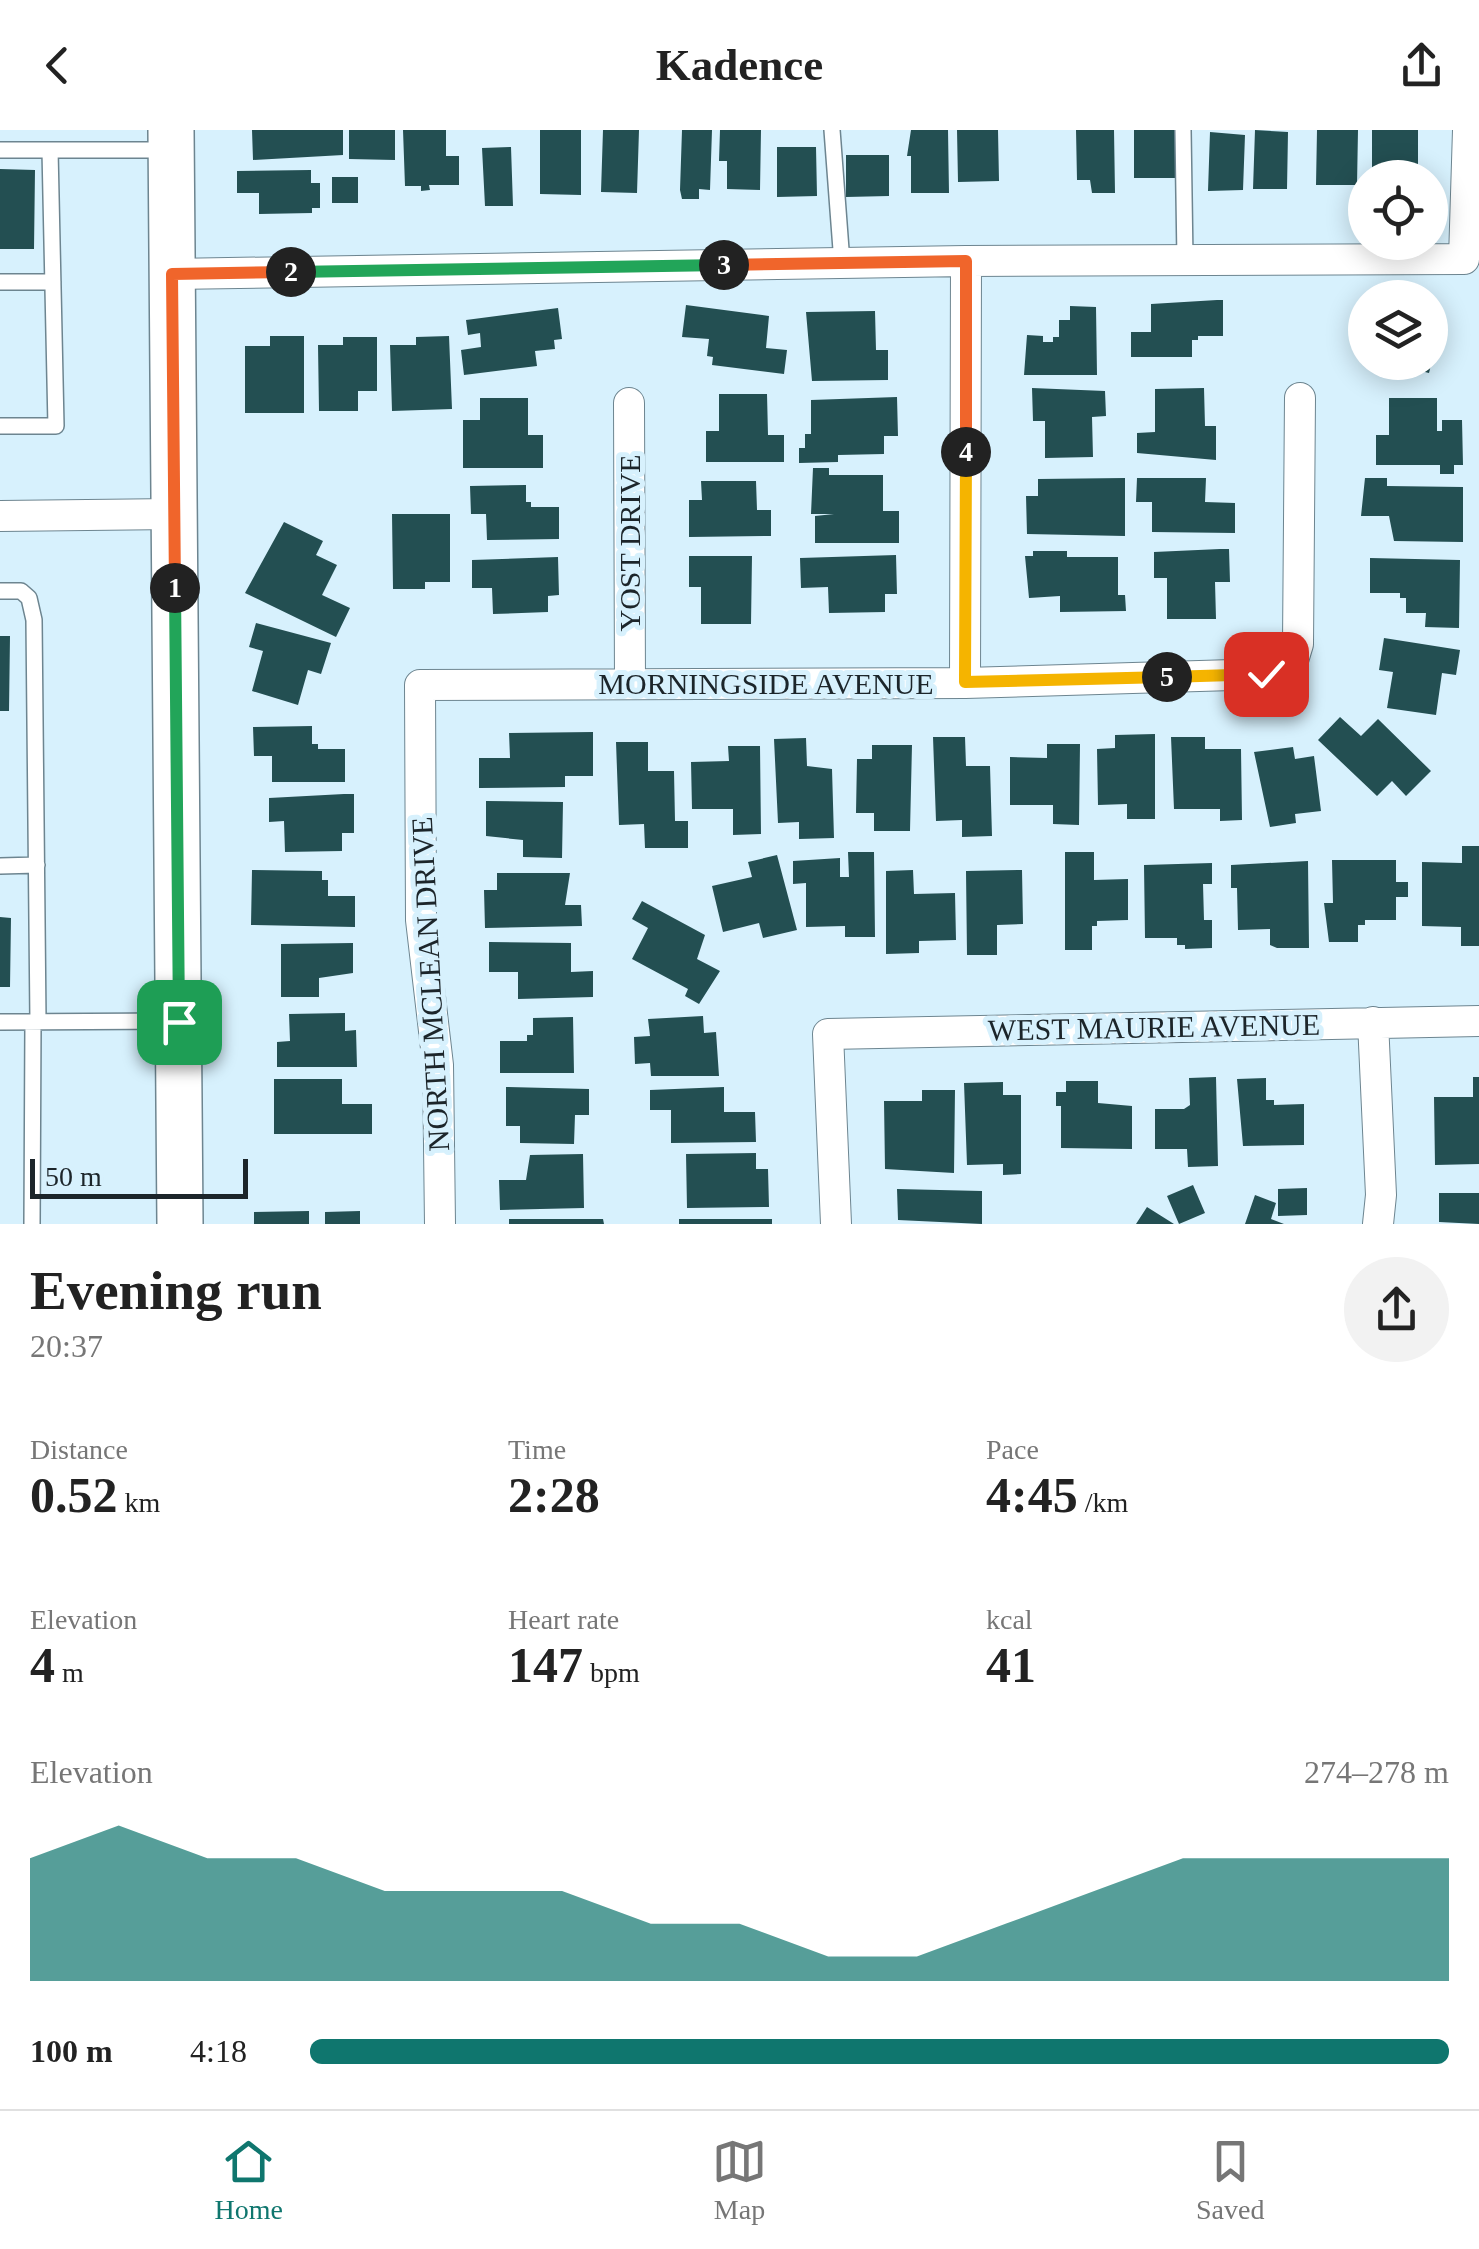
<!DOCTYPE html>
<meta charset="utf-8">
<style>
body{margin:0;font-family:Georgia,serif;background:#f2f2f2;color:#222;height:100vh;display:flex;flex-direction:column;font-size:38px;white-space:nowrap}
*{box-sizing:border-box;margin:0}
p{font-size:32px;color:#767676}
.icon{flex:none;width:55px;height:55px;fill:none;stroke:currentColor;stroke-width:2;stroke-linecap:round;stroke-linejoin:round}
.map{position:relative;height:1094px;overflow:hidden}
.panel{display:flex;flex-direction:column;background:#fff;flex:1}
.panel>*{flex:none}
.controls{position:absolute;left:1348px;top:30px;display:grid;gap:20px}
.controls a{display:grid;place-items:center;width:100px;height:100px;border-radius:50%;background:#fff;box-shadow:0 5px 25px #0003;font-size:50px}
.scale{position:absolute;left:30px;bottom:25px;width:218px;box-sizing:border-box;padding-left:10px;border:5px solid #1c252a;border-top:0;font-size:28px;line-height:35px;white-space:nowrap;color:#1c252a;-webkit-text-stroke:8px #d7f1fd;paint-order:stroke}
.pin{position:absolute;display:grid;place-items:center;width:85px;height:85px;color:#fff;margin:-42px;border-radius:20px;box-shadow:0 5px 15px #0006}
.km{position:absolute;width:50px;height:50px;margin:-25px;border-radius:50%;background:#222;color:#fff;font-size:28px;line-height:50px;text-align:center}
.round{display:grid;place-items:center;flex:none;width:105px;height:105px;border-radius:52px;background:#f2f2f2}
.head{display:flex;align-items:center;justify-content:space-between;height:170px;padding:0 30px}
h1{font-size:55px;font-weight:700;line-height:75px}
.stats{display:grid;grid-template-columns:repeat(3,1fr);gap:15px;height:170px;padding:10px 30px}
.stats div{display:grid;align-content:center}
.stats b{font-size:50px;font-weight:700}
.stats small{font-size:28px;font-weight:400}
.stats p{font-size:28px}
.chart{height:280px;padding:20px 30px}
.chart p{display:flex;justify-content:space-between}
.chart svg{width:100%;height:180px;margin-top:10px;fill:#0f766e;opacity:.7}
ul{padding:0 30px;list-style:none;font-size:32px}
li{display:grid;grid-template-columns:160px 120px 1fr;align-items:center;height:75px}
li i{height:25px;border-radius:12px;background:#0f766e}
header{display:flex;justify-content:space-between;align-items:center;height:130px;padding:0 30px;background:#fff;font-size:45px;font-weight:700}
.menu{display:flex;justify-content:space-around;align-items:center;height:140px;border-top:2px solid #e0e0e0;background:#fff;font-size:28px;color:#767676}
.menu a{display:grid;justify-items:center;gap:5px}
.menu .on{color:#0f766e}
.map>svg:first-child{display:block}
.building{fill:#234f52}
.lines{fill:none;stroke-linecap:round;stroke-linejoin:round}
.lane-casing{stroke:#6d8590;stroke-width:18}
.street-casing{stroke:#6d8590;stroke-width:32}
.primary-casing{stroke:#6d8590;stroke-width:48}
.lane{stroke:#fff;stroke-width:15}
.street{stroke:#fff;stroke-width:30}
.primary{stroke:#fff;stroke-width:45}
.split-1-casing{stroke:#fff;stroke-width:20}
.split-2-casing{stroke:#fff;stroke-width:20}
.split-3-casing{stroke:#fff;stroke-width:20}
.split-4-casing{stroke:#fff;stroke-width:20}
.split-5-casing{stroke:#fff;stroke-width:20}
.split-6-casing{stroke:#fff;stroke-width:20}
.split-1{stroke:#22a559;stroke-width:12}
.split-2{stroke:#f0652b;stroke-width:12}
.split-3{stroke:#22a559;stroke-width:12}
.split-4{stroke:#f0652b;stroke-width:12}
.split-5{stroke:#f5b400;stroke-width:12}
.split-6{stroke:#f5b400;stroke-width:12}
.labels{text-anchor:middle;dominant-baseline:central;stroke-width:10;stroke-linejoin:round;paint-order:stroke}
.street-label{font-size:30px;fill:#1c252a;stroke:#d7f1fd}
</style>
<header><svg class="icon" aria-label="back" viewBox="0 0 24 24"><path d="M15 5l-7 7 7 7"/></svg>Kadence<svg class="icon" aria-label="share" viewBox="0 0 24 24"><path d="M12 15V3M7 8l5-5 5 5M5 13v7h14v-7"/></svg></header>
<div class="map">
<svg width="1479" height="1094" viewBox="0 0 1479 1094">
<rect width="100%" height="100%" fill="#d7f1fd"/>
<path class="building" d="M252 0H343V25L253 30Z
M349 0H395V30L349 29Z
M403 0H446V26H459V55H429L430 60 421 61V56H405Z
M540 0H581V65L540 64Z
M603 0H639L637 63 601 62Z
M682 0H712L710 60 699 59V69H682L680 60Z
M720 0H761L760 60 727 59V31H719Z
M911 0H948L949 63H911V26H907Z
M957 0H998L999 51 958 52Z
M1076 0H1114L1115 63H1092L1090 50H1077Z
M1134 0H1175L1176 48H1134Z
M1255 0 1288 2 1287 59H1253Z
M1317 0H1358L1357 55H1316Z
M1372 0H1418V48H1372Z
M1210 2 1245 5 1243 60 1208 61Z
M511 17 513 76H485L482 18Z
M777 17H816L817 66 777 67Z
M846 25H889V66L846 67Z
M0 39 35 40 34 119H0Z
M311 40V53H320V78H312V83L259 84V63H237V41Z
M332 47H358V73H332Z
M1217 170H1223V206H1198V210H1192V227H1131V202H1151V174Z
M686 175 769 186 766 218 787 220 784 244 712 235 713 227 707 226 709 209 682 207Z
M1070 176 1096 177 1097 245H1024L1027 205 1043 206V212H1053V207H1059V190H1070Z
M558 178 562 209 554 210 555 219 535 221 537 236 464 245 461 220 481 217 480 203 468 205 466 190Z
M875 181 876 220H888V250L812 251 806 182Z
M1430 186 1442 189 1429 243 1393 234 1430 232Z
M270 206H304V283H245V216H270Z
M449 206 452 279 392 281 390 215H416V207Z
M343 207H377V261H358V281H319L318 215H343Z
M1032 258 1105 261 1106 286 1092 287 1093 327 1045 328V291H1033Z
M1204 258 1205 296H1216V330L1137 323V303L1155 302V259Z
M719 264H767L768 305H784V332H706V301H719Z
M897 267 898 306H884V324L838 325V332L799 333V318H805V304H811V270Z
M480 268H528V305H543V338H463V290H480Z
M1389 268H1437V301H1442V290H1462L1463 335H1454V344H1440V335H1376V305H1389Z
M813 338H829V345H883V381H899V413H815V386L834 384H811Z
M1125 348V406L1027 404 1026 366H1038V349Z
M1137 348H1206L1205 372 1235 373V403L1152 402V372H1136Z
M1365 348H1387V356L1463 357V412L1394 411 1389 386H1361Z
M701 351H756L757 380H771V406L689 407V370H702Z
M526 355V372H531V377H559V409L487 410 486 384H471L470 356Z
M392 384H450V452H425V459H393Z
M284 392 323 411 316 425 337 435 322 465 350 478 336 507 245 463Z
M1220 419H1229L1230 452H1215L1216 489H1167V448H1154V422Z
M1033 421H1067V427H1118V465H1125L1126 481 1060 482V466L1029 468 1025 426H1033Z
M896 425 897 464H885V482L829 483 828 457 801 458 800 428Z
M689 426H752L751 494H701V457H689Z
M558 427 559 465 548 466V482L493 484 492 458H472V430Z
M1370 428 1460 430 1459 498 1425 497 1426 483H1406V468H1400V463H1370Z
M256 493 331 513 321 544 308 540 298 575 252 561 263 521 249 517Z
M0 506H10L9 581H0Z
M1384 508 1460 520 1456 545 1442 543 1436 585 1387 578 1393 542 1379 540Z
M1340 587 1361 606 1378 589 1431 641 1406 666 1392 651 1377 666 1318 610Z
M312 596V614H318V619H345V652H272V626H254L253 597Z
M593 602V646H565V657L479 658V628H510L509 603Z
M1155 604V689H1127V674L1098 675 1097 619 1115 618V605Z
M933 607H965L966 636H990L992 706 962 707V690L936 691Z
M1171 607H1205V619H1241L1242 690 1220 691V679H1174Z
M806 608 807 636 832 639 834 708 799 709V692L778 693 774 609Z
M616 612H648V641H674L675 691H688V718H645L644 694 619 695Z
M1047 614H1080L1079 695 1053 694V675H1010V627L1047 628Z
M872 615H912L910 701H874V683H856L857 629H872Z
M728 616H760L761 704 733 705V679H692L691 632 729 631Z
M1293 617 1295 629 1314 626 1321 681 1295 684 1296 693 1270 697 1254 622Z
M344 664H354V703H342V721L285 722 284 691 269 692V668Z
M486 671 563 672 562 728 523 727V710L486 706Z
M1462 716H1479V816H1461V797L1422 796V732L1462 733Z
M848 722H874L875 807H845V796L806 797V753L793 754V731L840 728V747H849Z
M1065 722H1094V750L1128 749V790L1097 791V796H1092V820H1065Z
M777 725 797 800 763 808 759 793 723 802 712 756 752 747 748 732Z
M1332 730H1396V752H1408V767H1396V790H1365V795H1358V812H1329L1324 773H1333Z
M1308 731 1309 818H1277L1270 815V799L1238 800 1237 758H1231V735Z
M1212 733V754H1203L1204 790H1212V818L1185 819V815H1177V808H1145L1144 735Z
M252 740 322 741V750H328V766H355V797L251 795Z
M913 740 914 764 955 763 956 810 919 811V823L886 824V741Z
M1022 740 1023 794 997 795V825H967L966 741Z
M497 743H570L565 775H581L582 796 485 798 484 760H497Z
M642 771 705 805 697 829 720 841 699 874 685 866 688 859 632 829 648 798 632 789Z
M0 787 11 788 10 857H0Z
M489 812 571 813V842L593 841V867L518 869V842H489Z
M353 813V843L319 848V867H281V814Z
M345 883V901L356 900 357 937H277V912L290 911 289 884Z
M703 886 704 903 716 902 719 946H651L650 933 635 934 634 907 650 906 648 889Z
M573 887 574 943H500V911H527V905H533V888Z
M1216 947 1218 1036 1188 1037 1187 1019H1155V979H1184L1190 975 1189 948Z
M1473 947H1479V1034L1435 1035 1434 967H1473Z
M1266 948V970H1274V975L1304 974V1015L1243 1016 1237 949Z
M274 949H342V974H372V1004H274Z
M1066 951H1098V973L1132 976V1019L1061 1018V976H1056V962H1066Z
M1003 952V965H1021V1044L1003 1045V1034L967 1035 964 953Z
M506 957 589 959V985H575L574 1014 520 1013V996H506Z
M724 957V982H755L756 1012 671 1013V980H650V960Z
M922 960H955L954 1043 885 1039 884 971H922Z
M756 1023V1039H768L769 1077 687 1078 686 1024Z
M583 1024 584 1078 500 1080 499 1050H526L530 1025Z
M1193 1055 1205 1083 1179 1094 1167 1066Z
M1307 1058V1085L1278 1086V1059Z
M897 1059 982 1061V1094L898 1090Z
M1439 1063H1479V1094L1439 1092Z
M1255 1065 1276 1073 1271 1089 1284 1094H1245Z
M1147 1077 1174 1094H1136Z
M309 1081V1094H254V1082Z
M360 1081V1094H325V1082Z
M509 1089H603L604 1094H509Z
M679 1089H772V1094H679Z"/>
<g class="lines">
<g class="lane-casing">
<path id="lane" d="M832 0 842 133
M1183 0 1185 130
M0 20H168
M0 152H53
M0 296H56L50 20
M0 461H21L29 468 34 490 38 892
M0 736 37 735
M0 892 176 891
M32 1094 33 892"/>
</g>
<g class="street-casing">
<path id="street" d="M1464 129 1468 0
M172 144 966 131 1464 129
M629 273 630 554
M0 386 174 384
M965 553 966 131
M1373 892 1381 1065 1378 1094
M440 1094 438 935 421 790 420 555 965 553 1266 544 1291 537 1298 514 1300 268
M836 1094 828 904 1479 891"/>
</g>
<g class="primary-casing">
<path id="primary" d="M171 0 180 1094"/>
</g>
<use href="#lane" class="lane"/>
<use href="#street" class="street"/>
<use href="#primary" class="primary"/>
</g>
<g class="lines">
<g class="split-1-casing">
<path id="split-1" d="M175 458 179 892"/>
</g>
<g class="split-2-casing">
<path id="split-2" d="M175 458 172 144 291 142"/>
</g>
<g class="split-3-casing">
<path id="split-3" d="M291 142 724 135"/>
</g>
<g class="split-4-casing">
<path id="split-4" d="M724 135 966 131V322"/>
</g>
<g class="split-5-casing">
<path id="split-5" d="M966 322 965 552 1167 547"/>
</g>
<g class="split-6-casing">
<path id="split-6" d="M1167 547 1266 544"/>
</g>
<use href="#split-1" class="split-1"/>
<use href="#split-2" class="split-2"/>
<use href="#split-3" class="split-3"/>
<use href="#split-4" class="split-4"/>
<use href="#split-5" class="split-5"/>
<use href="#split-6" class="split-6"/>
</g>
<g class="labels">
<g class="street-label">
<text transform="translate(629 413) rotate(-90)">YOST DRIVE</text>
<text x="766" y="553">MORNINGSIDE AVENUE</text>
<text transform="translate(430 854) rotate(-93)">NORTH MCLEAN DRIVE</text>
<text transform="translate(1154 897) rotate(-1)">WEST MAURIE AVENUE</text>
</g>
</g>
</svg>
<div class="controls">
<a><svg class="icon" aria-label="locate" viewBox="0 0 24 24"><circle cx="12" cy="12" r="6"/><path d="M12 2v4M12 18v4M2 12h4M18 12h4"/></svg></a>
<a><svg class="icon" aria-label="layers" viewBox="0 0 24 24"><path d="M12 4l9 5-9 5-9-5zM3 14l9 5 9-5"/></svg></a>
</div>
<div class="scale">50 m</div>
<div class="pin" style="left:179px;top:892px;background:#1e9e55"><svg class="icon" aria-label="arrive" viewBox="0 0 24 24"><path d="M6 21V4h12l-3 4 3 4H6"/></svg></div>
<div class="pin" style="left:1266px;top:544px;background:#d93025"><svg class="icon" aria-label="check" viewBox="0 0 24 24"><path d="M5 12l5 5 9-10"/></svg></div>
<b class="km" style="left:175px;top:458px">1</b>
<b class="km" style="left:291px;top:142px">2</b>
<b class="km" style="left:724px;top:135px">3</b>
<b class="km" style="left:966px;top:322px">4</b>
<b class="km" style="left:1167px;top:547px">5</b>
</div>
<section class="panel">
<div class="head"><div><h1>Evening run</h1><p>20:37</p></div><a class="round"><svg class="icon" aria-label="share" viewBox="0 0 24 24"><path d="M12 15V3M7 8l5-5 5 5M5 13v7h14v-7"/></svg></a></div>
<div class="stats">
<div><p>Distance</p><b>0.52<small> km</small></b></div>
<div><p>Time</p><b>2:28</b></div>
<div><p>Pace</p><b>4:45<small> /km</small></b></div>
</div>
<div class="stats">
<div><p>Elevation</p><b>4<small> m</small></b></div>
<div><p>Heart rate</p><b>147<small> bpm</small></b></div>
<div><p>kcal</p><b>41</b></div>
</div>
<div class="chart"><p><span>Elevation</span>274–278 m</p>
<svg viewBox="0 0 160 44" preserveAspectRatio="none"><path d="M0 44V14L10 6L20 14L30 14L40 22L50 22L60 22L70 30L80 30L90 38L100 38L110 30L120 22L130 14L140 14L150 14L160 14V44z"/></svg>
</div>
<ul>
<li><b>100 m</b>4:18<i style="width:100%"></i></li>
</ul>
</section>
<nav class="menu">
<a class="on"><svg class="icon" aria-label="home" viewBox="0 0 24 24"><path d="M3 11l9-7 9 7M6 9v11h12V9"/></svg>Home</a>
<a><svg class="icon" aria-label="map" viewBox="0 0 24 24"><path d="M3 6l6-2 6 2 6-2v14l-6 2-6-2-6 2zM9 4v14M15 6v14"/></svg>Map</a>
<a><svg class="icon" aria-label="saved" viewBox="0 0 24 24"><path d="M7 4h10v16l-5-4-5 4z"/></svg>Saved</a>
</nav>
